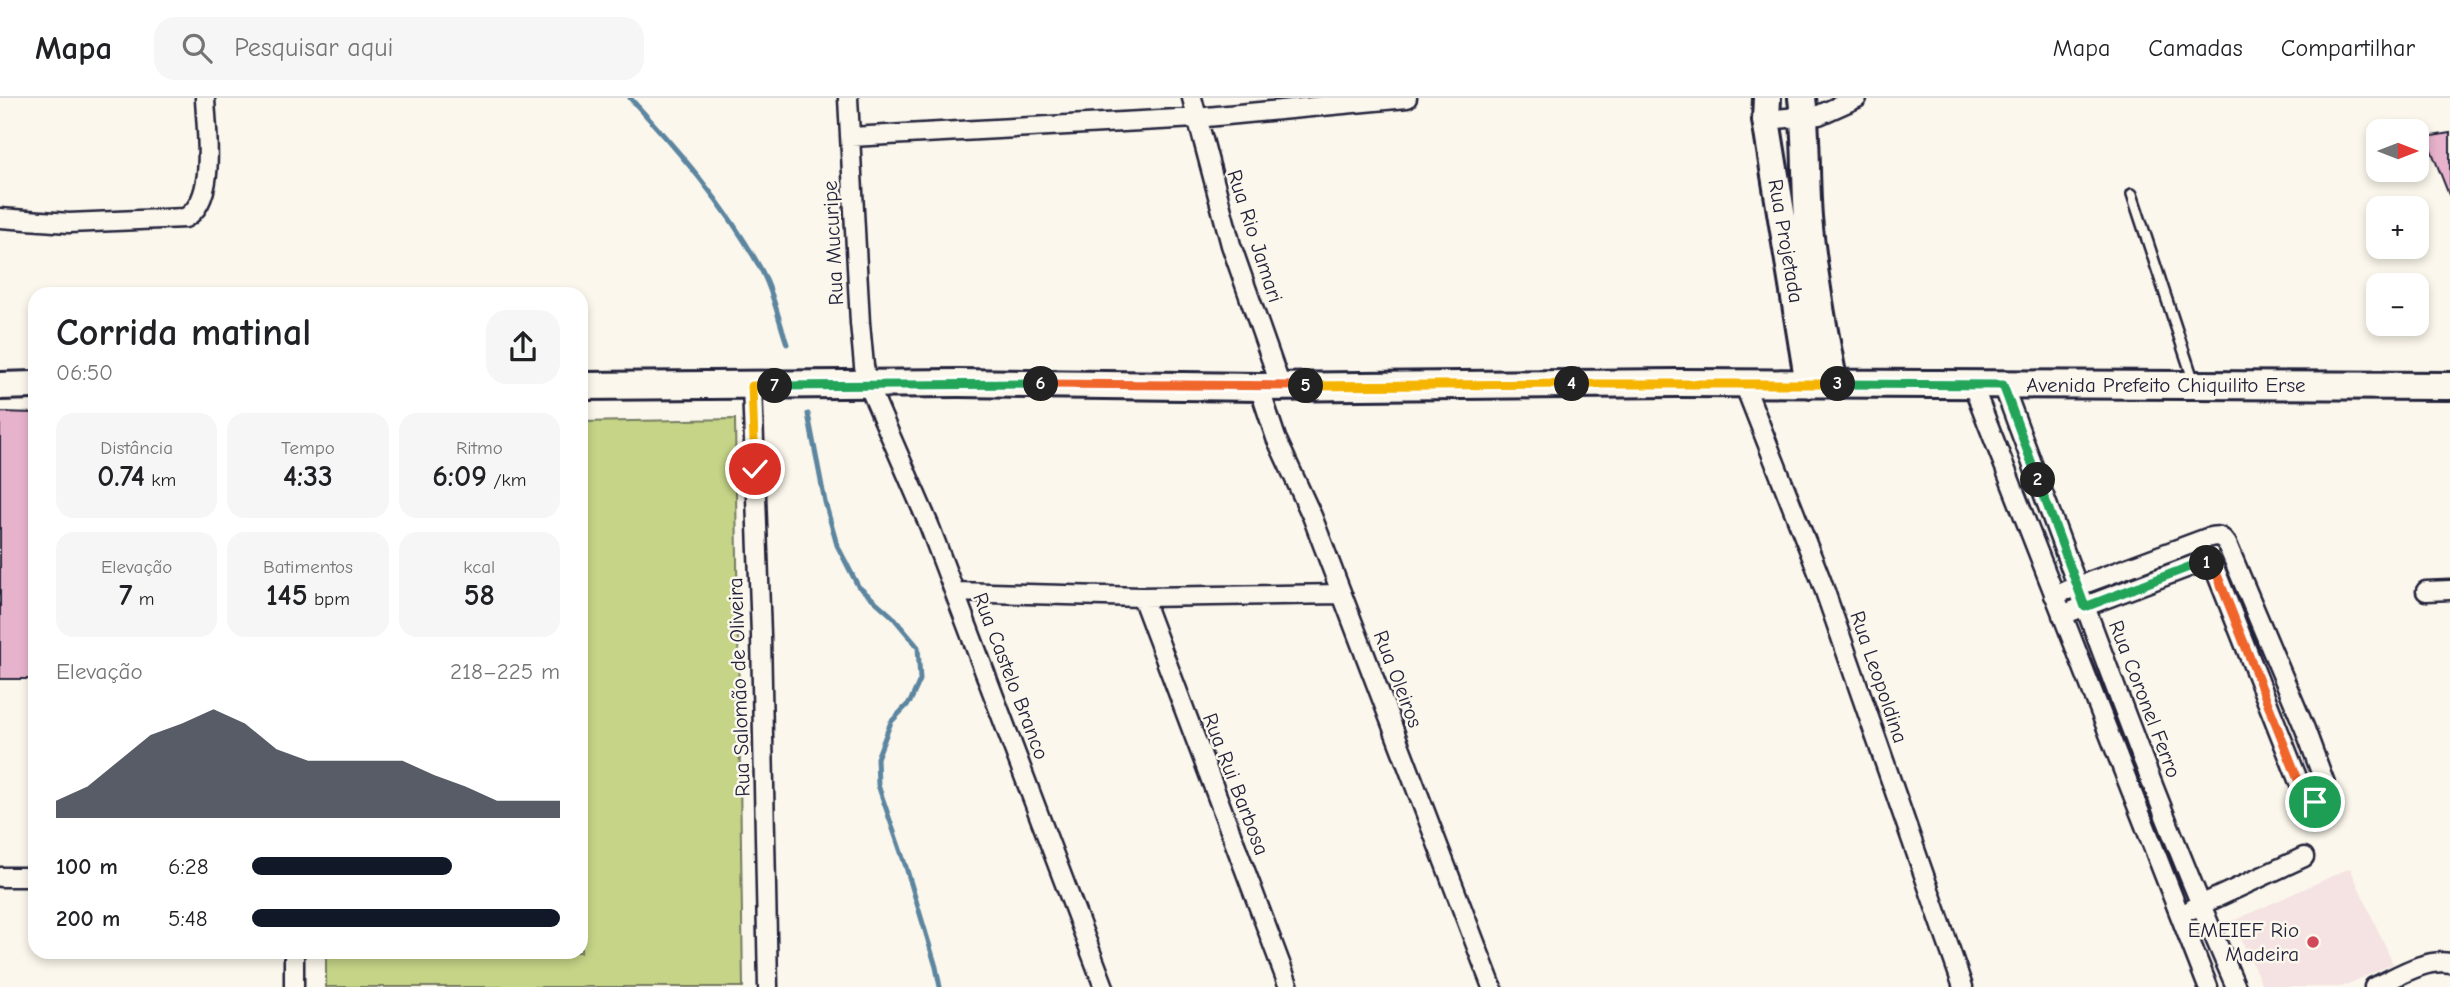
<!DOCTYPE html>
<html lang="pt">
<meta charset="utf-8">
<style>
body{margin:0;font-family:"Comic Neue",sans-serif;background:#f6f6f6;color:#202124;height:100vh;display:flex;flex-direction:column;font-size:26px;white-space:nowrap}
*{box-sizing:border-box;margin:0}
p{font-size:23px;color:#757577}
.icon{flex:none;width:38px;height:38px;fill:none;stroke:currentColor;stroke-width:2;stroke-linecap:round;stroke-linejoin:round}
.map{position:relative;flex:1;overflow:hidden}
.side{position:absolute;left:28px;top:189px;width:560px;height:672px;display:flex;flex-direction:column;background:#fff;border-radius:21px;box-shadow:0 4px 10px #0003}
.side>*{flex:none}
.needle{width:46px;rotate:90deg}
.tools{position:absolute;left:2366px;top:21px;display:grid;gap:14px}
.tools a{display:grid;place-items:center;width:63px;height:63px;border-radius:14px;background:#fff;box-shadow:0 4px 10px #0003;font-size:35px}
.pin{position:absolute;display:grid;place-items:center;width:60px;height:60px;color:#fff;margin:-30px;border:4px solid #fff;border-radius:50%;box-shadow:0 2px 7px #0007}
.km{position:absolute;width:35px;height:35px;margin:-18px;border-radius:50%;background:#222;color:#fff;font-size:19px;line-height:35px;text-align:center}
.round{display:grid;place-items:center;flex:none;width:74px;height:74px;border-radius:21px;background:#f6f6f6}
.summary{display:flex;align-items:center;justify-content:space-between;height:119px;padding:0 28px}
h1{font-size:38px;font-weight:700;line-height:52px}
.metrics{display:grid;grid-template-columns:repeat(3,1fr);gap:10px;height:119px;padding:7px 28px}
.metrics div{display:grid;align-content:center;border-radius:18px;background:#f6f6f6;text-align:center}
.metrics b{font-size:30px;font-weight:700}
.metrics small{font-size:19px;font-weight:400}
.metrics p{font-size:19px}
.chart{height:196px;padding:14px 28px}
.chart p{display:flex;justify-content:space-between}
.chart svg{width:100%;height:126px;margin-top:7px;fill:#111827;opacity:.7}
ul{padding:0 28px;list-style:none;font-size:23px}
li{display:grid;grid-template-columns:112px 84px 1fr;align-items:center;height:52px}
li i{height:18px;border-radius:9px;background:#111827}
header{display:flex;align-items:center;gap:42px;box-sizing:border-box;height:98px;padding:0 35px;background:#fff;border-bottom:2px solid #e0e0e0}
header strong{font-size:33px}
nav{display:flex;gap:38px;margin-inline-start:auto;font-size:24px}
.search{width:490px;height:63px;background:#f6f6f6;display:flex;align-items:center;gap:18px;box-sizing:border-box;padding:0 24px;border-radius:21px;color:#757577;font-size:26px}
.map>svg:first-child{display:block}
.built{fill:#f5e2e2}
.green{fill:#c5d487;stroke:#747b61;stroke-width:2}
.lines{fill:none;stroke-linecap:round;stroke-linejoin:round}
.stream{stroke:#5c85a0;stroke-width:5}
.building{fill:#e7b2cb;stroke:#22223b;stroke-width:2}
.lane-casing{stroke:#22223b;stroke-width:14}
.street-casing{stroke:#22223b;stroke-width:23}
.secondary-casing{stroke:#22223b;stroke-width:32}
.lane{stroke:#fbf7ec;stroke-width:9}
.street{stroke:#fbf7ec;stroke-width:18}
.secondary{stroke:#fbf7ec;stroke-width:26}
.split-1-casing{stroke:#fff;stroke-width:14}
.split-2-casing{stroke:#fff;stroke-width:14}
.split-3-casing{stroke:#fff;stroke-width:14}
.split-4-casing{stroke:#fff;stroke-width:14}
.split-5-casing{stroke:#fff;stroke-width:14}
.split-6-casing{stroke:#fff;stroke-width:14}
.split-7-casing{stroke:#fff;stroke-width:14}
.split-8-casing{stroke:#fff;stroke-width:14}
.split-1{stroke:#f0652b;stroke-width:9}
.split-2{stroke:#22a559;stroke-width:9}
.split-3{stroke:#22a559;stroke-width:9}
.split-4{stroke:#f5b400;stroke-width:9}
.split-5{stroke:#f5b400;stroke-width:9}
.split-6{stroke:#f0652b;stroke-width:9}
.split-7{stroke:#22a559;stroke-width:9}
.split-8{stroke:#f5b400;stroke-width:9}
.poi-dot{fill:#d1495b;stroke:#fbf7ec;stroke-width:2.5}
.labels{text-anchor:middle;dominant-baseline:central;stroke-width:5;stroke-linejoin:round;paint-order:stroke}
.street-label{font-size:21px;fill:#22223b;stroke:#fbf7ec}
.poi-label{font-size:21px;fill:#22223b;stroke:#fbf7ec;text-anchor:end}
</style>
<header>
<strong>Mapa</strong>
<div class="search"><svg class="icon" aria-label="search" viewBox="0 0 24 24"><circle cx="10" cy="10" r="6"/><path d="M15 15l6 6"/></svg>Pesquisar aqui</div>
<nav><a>Mapa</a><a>Camadas</a><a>Compartilhar</a></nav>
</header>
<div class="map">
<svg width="2450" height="889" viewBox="0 0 2450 889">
<rect width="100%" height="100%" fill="#fbf7ec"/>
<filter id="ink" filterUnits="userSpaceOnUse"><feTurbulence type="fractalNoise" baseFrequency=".0143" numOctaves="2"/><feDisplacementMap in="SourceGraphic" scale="14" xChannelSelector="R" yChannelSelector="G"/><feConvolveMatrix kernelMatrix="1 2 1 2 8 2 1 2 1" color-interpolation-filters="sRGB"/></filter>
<g filter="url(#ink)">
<path class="built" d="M2350 770 2393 866 2341 889H2263L2233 823Z"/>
<path class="green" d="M735 321 743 889H326V854H581V324Z"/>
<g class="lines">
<path class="stream" d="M630 0C677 51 724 105 758 166 772 189 778 220 787 246
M808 316 825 404 837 447 858 488 892 518 918 549 920 582 910 604 891 624 877 660 878 687 906 769 936 869 940 889"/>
</g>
<path class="building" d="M2450 35V97H2449L2426 39Z
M0 314 35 315V581H0Z"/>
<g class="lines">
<g class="lane-casing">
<path id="lane" d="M2132 96 2194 284"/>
</g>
<g class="street-casing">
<path id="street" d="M848 0 860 225 864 268 868 286 929 427 1104 889
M1192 0 1231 147 1281 289
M1766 22 1819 17 1857 0
M851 39 1196 20 1407 0
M0 120 69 125 185 120C218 102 206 32 205 0
M1744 286 1821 482 1963 889
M2003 287C2078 488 2150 692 2236 889
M752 288 761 537 768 889
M1973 288 2208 889
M1259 289 1276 340 1312 418 1492 889
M2426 493 2450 492
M955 494 1142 499 1341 496
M2054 497 2207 440C2217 437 2221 437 2227 446L2305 631 2326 688C2327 697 2325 702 2315 704L2304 697 2216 474 2209 466 2194 467 2062 517
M1142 499 1289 889
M0 779H35
M2192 811 2304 759
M294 854V889
M2374 889C2397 879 2425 860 2450 865"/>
</g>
<g class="secondary-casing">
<path id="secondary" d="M1767 0 1766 22 1809 286
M1802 0C1807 40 1805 79 1808 119 1813 175 1823 231 1834 286
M0 288 35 287
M581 288 959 285 1259 289 1677 285 2450 288"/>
</g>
<use href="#lane" class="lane"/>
<use href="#street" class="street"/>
<use href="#secondary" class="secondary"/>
</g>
</g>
<g class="lines" filter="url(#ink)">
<g class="split-1-casing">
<path id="split-1" d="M2207 465 2216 474 2304 697 2315 704"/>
</g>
<g class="split-2-casing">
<path id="split-2" d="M2038 382 2085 509 2194 467 2207 465"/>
</g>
<g class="split-3-casing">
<path id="split-3" d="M1838 286 2003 287 2038 382"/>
</g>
<g class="split-4-casing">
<path id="split-4" d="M1572 286H1838"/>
</g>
<g class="split-5-casing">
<path id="split-5" d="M1306 288 1572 286"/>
</g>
<g class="split-6-casing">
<path id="split-6" d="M1041 286 1306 288"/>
</g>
<g class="split-7-casing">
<path id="split-7" d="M775 288 1041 286"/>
</g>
<g class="split-8-casing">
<path id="split-8" d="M755 371 752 288H775"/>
</g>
<use href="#split-1" class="split-1"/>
<use href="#split-2" class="split-2"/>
<use href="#split-3" class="split-3"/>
<use href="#split-4" class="split-4"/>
<use href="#split-5" class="split-5"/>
<use href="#split-6" class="split-6"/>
<use href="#split-7" class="split-7"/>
<use href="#split-8" class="split-8"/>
</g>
<circle class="poi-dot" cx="2313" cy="844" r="7"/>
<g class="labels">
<g class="street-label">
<text transform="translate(1255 138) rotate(72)">Rua Rio Jamari</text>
<text transform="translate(1786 143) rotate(80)">Rua Projetada</text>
<text transform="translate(833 145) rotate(-93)">Rua Mucuripe</text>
<text x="2166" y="287">Avenida Prefeito Chiquilito Erse</text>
<text transform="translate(1011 578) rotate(69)">Rua Castelo Branco</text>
<text transform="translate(1879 579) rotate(71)">Rua Leopoldina</text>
<text transform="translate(1398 581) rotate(69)">Rua Oleiros</text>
<text transform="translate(739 589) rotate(-92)">Rua Salomão de Oliveira</text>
<text transform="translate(2145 601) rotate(69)">Rua Coronel Ferro</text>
<text transform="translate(1236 686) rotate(69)">Rua Rui Barbosa</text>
</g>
<g class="poi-label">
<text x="2299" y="832">EMEIEF Rio<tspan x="2299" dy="24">Madeira</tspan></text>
</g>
</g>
</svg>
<div class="tools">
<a><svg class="needle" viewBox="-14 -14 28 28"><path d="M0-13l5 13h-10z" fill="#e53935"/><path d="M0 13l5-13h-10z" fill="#757577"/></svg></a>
<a>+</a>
<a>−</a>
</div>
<div class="pin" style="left:2315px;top:704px;background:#1e9e55"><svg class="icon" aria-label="arrive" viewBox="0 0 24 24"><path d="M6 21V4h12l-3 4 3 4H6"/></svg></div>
<div class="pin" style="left:755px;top:371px;background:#d93025"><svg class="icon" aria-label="check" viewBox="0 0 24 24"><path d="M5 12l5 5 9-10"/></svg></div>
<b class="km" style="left:2207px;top:465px">1</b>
<b class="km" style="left:2038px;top:382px">2</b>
<b class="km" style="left:1838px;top:286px">3</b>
<b class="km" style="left:1572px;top:286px">4</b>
<b class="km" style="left:1306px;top:288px">5</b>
<b class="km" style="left:1041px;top:286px">6</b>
<b class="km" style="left:775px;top:288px">7</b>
<section class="side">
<div class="summary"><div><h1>Corrida matinal</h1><p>06:50</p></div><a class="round"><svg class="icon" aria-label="share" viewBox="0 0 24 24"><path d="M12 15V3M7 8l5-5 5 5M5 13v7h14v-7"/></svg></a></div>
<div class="metrics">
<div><p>Distância</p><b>0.74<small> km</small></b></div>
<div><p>Tempo</p><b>4:33</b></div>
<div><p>Ritmo</p><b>6:09<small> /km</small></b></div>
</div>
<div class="metrics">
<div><p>Elevação</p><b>7<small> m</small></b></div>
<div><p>Batimentos</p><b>145<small> bpm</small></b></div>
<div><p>kcal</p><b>58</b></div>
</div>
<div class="chart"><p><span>Elevação</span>218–225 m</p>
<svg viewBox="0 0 160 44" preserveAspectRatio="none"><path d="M0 44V38L10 33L20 24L30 15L40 11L50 6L60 11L70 20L80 24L90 24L100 24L110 24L120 29L130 33L140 38L150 38L160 38V44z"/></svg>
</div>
<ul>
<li><b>100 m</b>6:28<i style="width:65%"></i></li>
<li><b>200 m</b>5:48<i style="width:100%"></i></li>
</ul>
</section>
</div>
